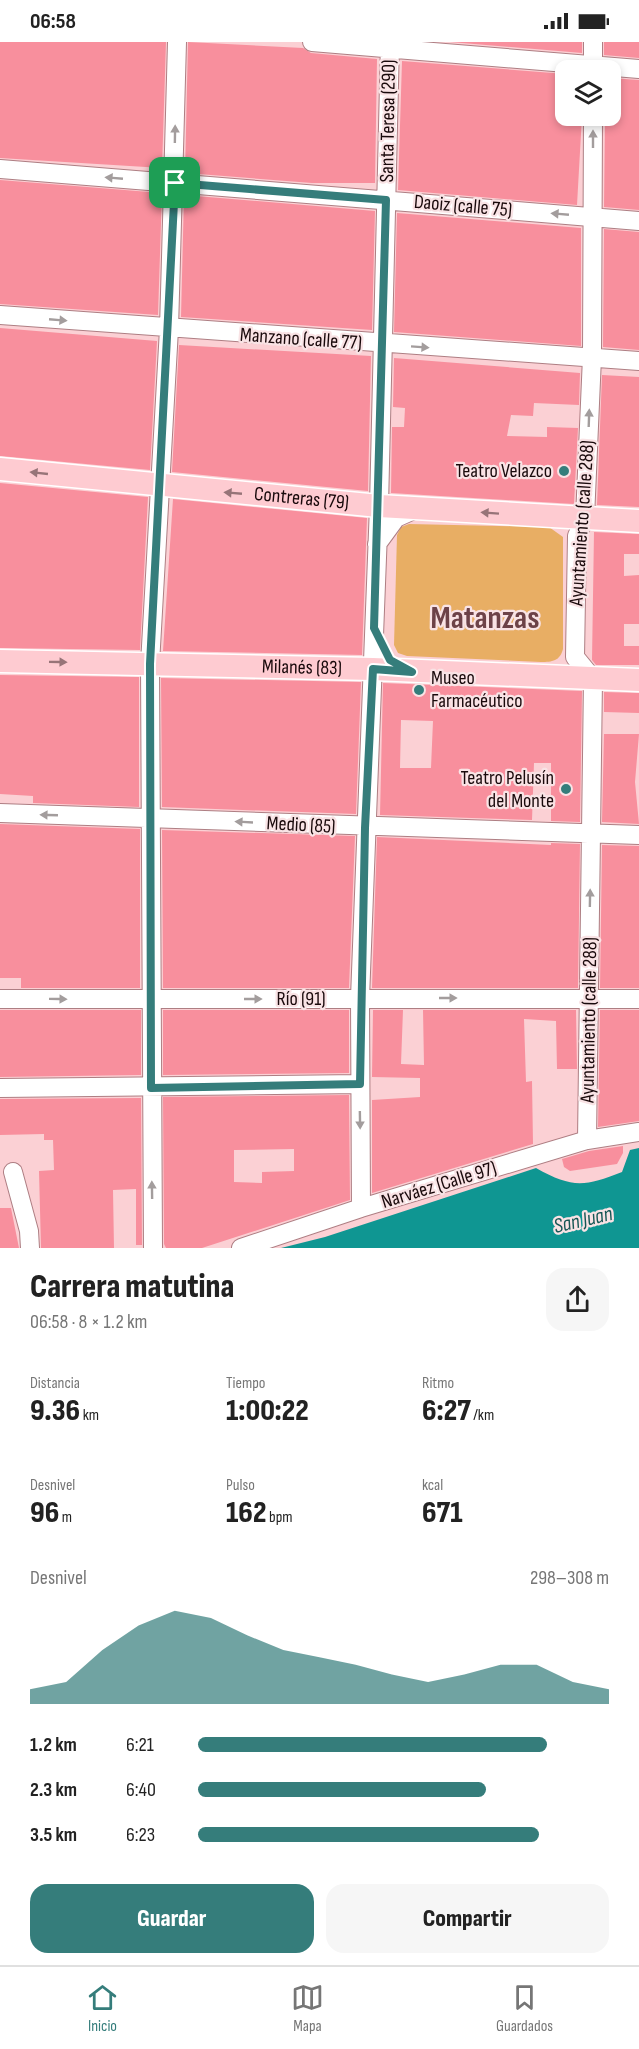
<!DOCTYPE html>
<html lang="es">
<meta charset="utf-8">
<style>
body{margin:0;font-family:"Sofia Sans Condensed",sans-serif;background:#f6f6f6;color:#222;height:100vh;display:flex;flex-direction:column;font-size:22px;white-space:nowrap}
*{box-sizing:border-box;margin:0}
p{font-size:20px;color:#767676}
.icon{flex:none;width:33px;height:33px;fill:none;stroke:currentColor;stroke-width:2;stroke-linecap:round;stroke-linejoin:round}
.map{position:relative;height:1206px;overflow:hidden}
.sheet{display:flex;flex-direction:column;background:#fff;flex:1}
.sheet>*{flex:none}
.controls{position:absolute;left:555px;top:18px;display:grid;gap:12px}
.controls a{display:grid;place-items:center;width:66px;height:66px;border-radius:12px;background:#fff;box-shadow:0 3px 9px #0003;font-size:30px}
.pin{position:absolute;display:grid;place-items:center;width:51px;height:51px;color:#fff;margin:-26px;border-radius:12px;box-shadow:0 3px 9px #0006}
.round{display:grid;place-items:center;flex:none;width:63px;height:63px;border-radius:18px;background:#f6f6f6}
.overview{display:flex;align-items:center;justify-content:space-between;height:102px;padding:0 30px}
h1{font-size:33px;font-weight:800;line-height:45px}
.stats{display:grid;grid-template-columns:repeat(3,1fr);gap:9px;height:102px;padding:6px 30px}
.stats div{display:grid;align-content:center}
.stats b{font-size:30px;font-weight:800}
.stats small{font-size:16px;font-weight:400}
.stats p{font-size:16px}
.chart{height:168px;padding:12px 30px}
.chart p{display:flex;justify-content:space-between}
.chart svg{width:100%;height:108px;margin-top:6px;fill:#357d7b;opacity:.7}
.button{display:flex;gap:12px;margin-top:auto;padding:12px 30px}
.button a{flex:1;height:69px;border-radius:18px;background:#357d7b;color:#fff;font-size:24px;font-weight:800;line-height:69px;text-align:center}
.button a+a{background:#f6f6f6;color:#222}
ul{padding:0 30px;list-style:none;font-size:20px}
li{display:grid;grid-template-columns:96px 72px 1fr;align-items:center;height:45px}
li i{height:15px;border-radius:8px;background:#357d7b}
.status{display:flex;justify-content:space-between;align-items:center;height:42px;padding:0 30px;background:#fff;direction:ltr}
.status svg{height:16px;fill:currentColor}
.tabs{display:flex;justify-content:space-around;align-items:center;height:84px;border-top:2px solid #e0e0e0;background:#fff;font-size:16px;color:#767676}
.tabs a{display:grid;justify-items:center;gap:3px}
.tabs .on{color:#357d7b}
.map>svg:first-child{display:block}
.green{fill:#e8ae64}
.water{fill:#0f9692}
.building{fill:#f88f9d;fill-rule:evenodd}
.lines{fill:none;stroke-linecap:round;stroke-linejoin:round}
.minor-casing{stroke:#ae7e83;stroke-width:20}
.major-casing{stroke:#fff;stroke-width:25}
.minor{stroke:#fff;stroke-width:18}
.major{stroke:#fecbd1;stroke-width:22}
.oneway{fill:#a39d9d}
.oneway2{fill:#977478}
.route-casing{stroke:#fff;stroke-width:12}
.route{stroke:#357d7b;stroke-width:8}
.poi-dot{fill:#357d7b;stroke:#f9e3e5;stroke-width:2}
.labels{text-anchor:middle;dominant-baseline:central;stroke-width:4.5;stroke-linejoin:round;paint-order:stroke}
.street-label{font-size:20px;fill:#19090b;stroke:#f9e3e5}
.poi-label{font-size:20px;fill:#19090b;stroke:#f9e3e5;text-anchor:end}
.water-label{font-size:21px;font-style:italic;fill:#175755;stroke:#f9e3e5}
.town-label{font-size:32px;font-weight:bold;fill:#6d4248;stroke:#f9e3e5}
</style>
<div class="status"><b>06:58</b><svg viewBox="0 0 49 12"><path d="M0 12V9h3v3zM5 12V6h3v6zM10 12V3h3v9zM15 12V0h3v12zM26 1h20v11H26zM47 4h2v5h-2z"/></svg></div>
<div class="map">
<svg width="639" height="1206" viewBox="0 0 639 1206">
<rect width="100%" height="100%" fill="#fbd0d4"/>
<path class="green" d="M409 482 549 485 563 495V607C560 619 552 620 541 620L407 614 398 611 394 603 397 493 401 485Z"/>
<path class="water" d="M639 1106V1206H281L325 1195 536 1126C572 1146 584 1145 622 1130L630 1108Z"/>
<path class="building" d="M0 0H166L162 126 0 116Z
M188 0 303 6 311 11 377 17 375 141H312L185 131Z
M450 0H582V11Z
M604 0H639V16L604 13Z
M402 19 566 32V74H582L577 163 398 148Z
M610 36 639 38V168L604 165 605 74H610Z
M0 138 162 151 158 273 0 262Z
M184 153 375 169 372 288 181 275Z
M397 171 581 186V304L394 290Z
M604 187 639 190V308L603 305Z
M0 286 157 299 150 428 0 414Z
M179 303 371 314 368 449 172 430Z
M394 316 580 331 579 363 534 361 533 374 511 373 507 394 547 395V385L578 386 574 462 391 451 392 385H404L405 366 393 365Z
M602 333 639 335V465L597 463Z
M0 441 148 455 140 608 0 606Z
M173 457 367 476 362 613 163 609Z
M594 490 639 492V512H624V534L639 533V582H624V604H639V623H596L592 618Z
M0 633 139 635V765L33 761V754L0 752Z
M161 636 361 640 356 772 162 765Z
M383 641 582 649 580 780 551 779V721H534L532 778 380 773ZM401 678 433 679 431 726H400Z
M604 650 639 651V671L604 670Z
M604 692H639L635 740 639 782 602 780Z
M0 782 140 787V946H21V936H0Z
M162 788 355 794 349 946H163Z
M377 795 551 803V801L580 802 578 946H372Z
M602 803 639 804V946H600Z
M0 968H141V1033L0 1035Z
M163 968H349V1031L163 1033Z
M373 968H403L401 1022 424 1023 423 968H576L577 1027H557L556 979 524 977 526 1040 532 1039 533 1102 372 1151V1058L420 1055V1036L372 1035Z
M600 968H639V1079L598 1085Z
M349 1053 350 1158 202 1206H166L164 1202 163 1055ZM294 1107V1129L262 1130V1141L234 1140V1108Z
M141 1056 142 1203H136V1147L113 1148 114 1206H41L39 1129 54 1128 53 1098H44V1092L0 1093V1057Z
M623 1104V1111L617 1122 570 1129 564 1125 562 1117 589 1109Z
M0 1166H11L19 1206H0Z"/>
<g class="lines">
<g class="minor-casing">
<path id="minor" d="M312 0 639 27
M593 28V0
M0 127 639 179
M0 273 639 319
M377 502 396 476 416 467
M0 771 639 793
M0 957H639
M0 1046 360 1042
M587 1098 593 637 575 615 577 494 585 476 592 315 593 74
M13 1130 29 1189 30 1206
M361 1166 360 956 379 464 390 0
M153 1206 150 622 169 287 177 0
M241 1206 361 1166 587 1098 639 1090"/>
</g>
<g class="major-casing">
<g id="major">
<path id="s1" d="M0 427 379 464 639 479"/>
<path id="s2" d="M0 619 373 627 639 638"/>
</g>
</g>
<use href="#minor" class="minor"/>
<use href="#major" class="major"/>
</g>
<defs><path id="oneway-solid" d="M-6-.8H1V-3.2L6.5 0L1 3.2V.8H-6Z" transform="scale(1.5)"/></defs>
<g class="oneway">
<use href="#oneway-solid" transform="translate(175 92) rotate(-89)"/>
<use href="#oneway-solid" transform="translate(593 97) rotate(-90)"/>
<use href="#oneway-solid" transform="translate(114 136) rotate(-175)"/>
<use href="#oneway-solid" transform="translate(560 172) rotate(-175)"/>
<use href="#oneway-solid" transform="translate(58 278) rotate(5)"/>
<use href="#oneway-solid" transform="translate(420 305) rotate(4)"/>
<use href="#oneway-solid" transform="translate(589 376) rotate(-88)"/>
<use href="#oneway-solid" transform="translate(49 773) rotate(-178)"/>
<use href="#oneway-solid" transform="translate(244 780) rotate(-177)"/>
<use href="#oneway-solid" transform="translate(590 856) rotate(-89)"/>
<use href="#oneway-solid" transform="translate(448 956)"/>
<use href="#oneway-solid" transform="translate(58 957) rotate(1)"/>
<use href="#oneway-solid" transform="translate(253 957)"/>
<use href="#oneway-solid" transform="translate(360 1078) rotate(89)"/>
<use href="#oneway-solid" transform="translate(152 1148) rotate(-91)"/>
</g>
<g class="oneway2">
<use href="#oneway-solid" transform="translate(39 431) rotate(-174)"/>
<use href="#oneway-solid" transform="translate(233 451) rotate(-175)"/>
<use href="#oneway-solid" transform="translate(490 471) rotate(-176)"/>
<use href="#oneway-solid" transform="translate(58 620) rotate(1)"/>
</g>
<g class="lines">
<g class="route-casing">
<path id="route" d="M175 141 386 158 374 586 390 618 412 630 373 627 365 786 360 1042 151 1046 150 622Z"/>
</g>
<use href="#route" class="route"/>
</g>
<g class="poi-dot">
<circle cx="564" cy="429" r="6"/>
<circle cx="419" cy="648" r="6"/>
<circle cx="566" cy="747" r="6"/>
</g>
<g class="labels">
<g class="street-label">
<text transform="translate(388 79) rotate(-89)">Santa Teresa (290)</text>
<text transform="translate(463 164) rotate(5)">Daoiz (calle 75)</text>
<text transform="translate(301 297) rotate(4)">Manzano (calle 77)</text>
<text stroke="none"><textPath href="#s1" startOffset="303">Contreras (79)</textPath></text>
<text transform="translate(582 481) rotate(-86)">Ayuntamiento (calle 288)</text>
<text stroke="none"><textPath href="#s2" startOffset="302">Milanés (83)</textPath></text>
<text transform="translate(301 783) rotate(3)">Medio (85)</text>
<text x="301" y="957">Río (91)</text>
<text transform="translate(589 978) rotate(-89)">Ayuntamiento (calle 288)</text>
<text transform="translate(439 1143) rotate(-17)">Narváez (Calle 97)</text>
</g>
<g class="poi-label">
<text x="552" y="429">Teatro Velazco</text>
<text x="431" y="636" text-anchor="start">Museo<tspan x="431" dy="23">Farmacéutico</tspan></text>
<text x="554" y="736">Teatro Pelusín<tspan x="554" dy="23">del Monte</tspan></text>
</g>
<g class="water-label">
<text transform="translate(583 1178) rotate(-13)">San Juan</text>
</g>
<g class="town-label">
<text x="485" y="576">Matanzas</text>
</g>
</g>
</svg>
<div class="controls">
<a><svg class="icon" aria-label="layers" viewBox="0 0 24 24"><path d="M12 4l9 5-9 5-9-5zM3 14l9 5 9-5"/></svg></a>
</div>
<div class="pin" style="left:175px;top:141px;background:#1e9e55"><svg class="icon" aria-label="arrive" viewBox="0 0 24 24"><path d="M6 21V4h12l-3 4 3 4H6"/></svg></div>
</div>
<section class="sheet">
<div class="overview"><div><h1>Carrera matutina</h1><p>06:58 · 8 × 1.2 km</p></div><a class="round"><svg class="icon" aria-label="share" viewBox="0 0 24 24"><path d="M12 15V3M7 8l5-5 5 5M5 13v7h14v-7"/></svg></a></div>
<div class="stats">
<div><p>Distancia</p><b>9.36<small> km</small></b></div>
<div><p>Tiempo</p><b>1:00:22</b></div>
<div><p>Ritmo</p><b>6:27<small> /km</small></b></div>
</div>
<div class="stats">
<div><p>Desnivel</p><b>96<small> m</small></b></div>
<div><p>Pulso</p><b>162<small> bpm</small></b></div>
<div><p>kcal</p><b>671</b></div>
</div>
<div class="chart"><p><span>Desnivel</span>298–308 m</p>
<svg viewBox="0 0 160 44" preserveAspectRatio="none"><path d="M0 44V38L10 35L20 22L30 12L40 6L50 9L60 16L70 22L80 25L90 28L100 32L110 35L120 32L130 28L140 28L150 35L160 38V44z"/></svg>
</div>
<ul>
<li><b>1.2 km</b>6:21<i style="width:85%"></i></li>
<li><b>2.3 km</b>6:40<i style="width:70%"></i></li>
<li><b>3.5 km</b>6:23<i style="width:83%"></i></li>
</ul>
<div class="button"><a>Guardar</a><a>Compartir</a></div>
</section>
<nav class="tabs">
<a class="on"><svg class="icon" aria-label="home" viewBox="0 0 24 24"><path d="M3 11l9-7 9 7M6 9v11h12V9"/></svg>Inicio</a>
<a><svg class="icon" aria-label="map" viewBox="0 0 24 24"><path d="M3 6l6-2 6 2 6-2v14l-6 2-6-2-6 2zM9 4v14M15 6v14"/></svg>Mapa</a>
<a><svg class="icon" aria-label="saved" viewBox="0 0 24 24"><path d="M7 4h10v16l-5-4-5 4z"/></svg>Guardados</a>
</nav>
